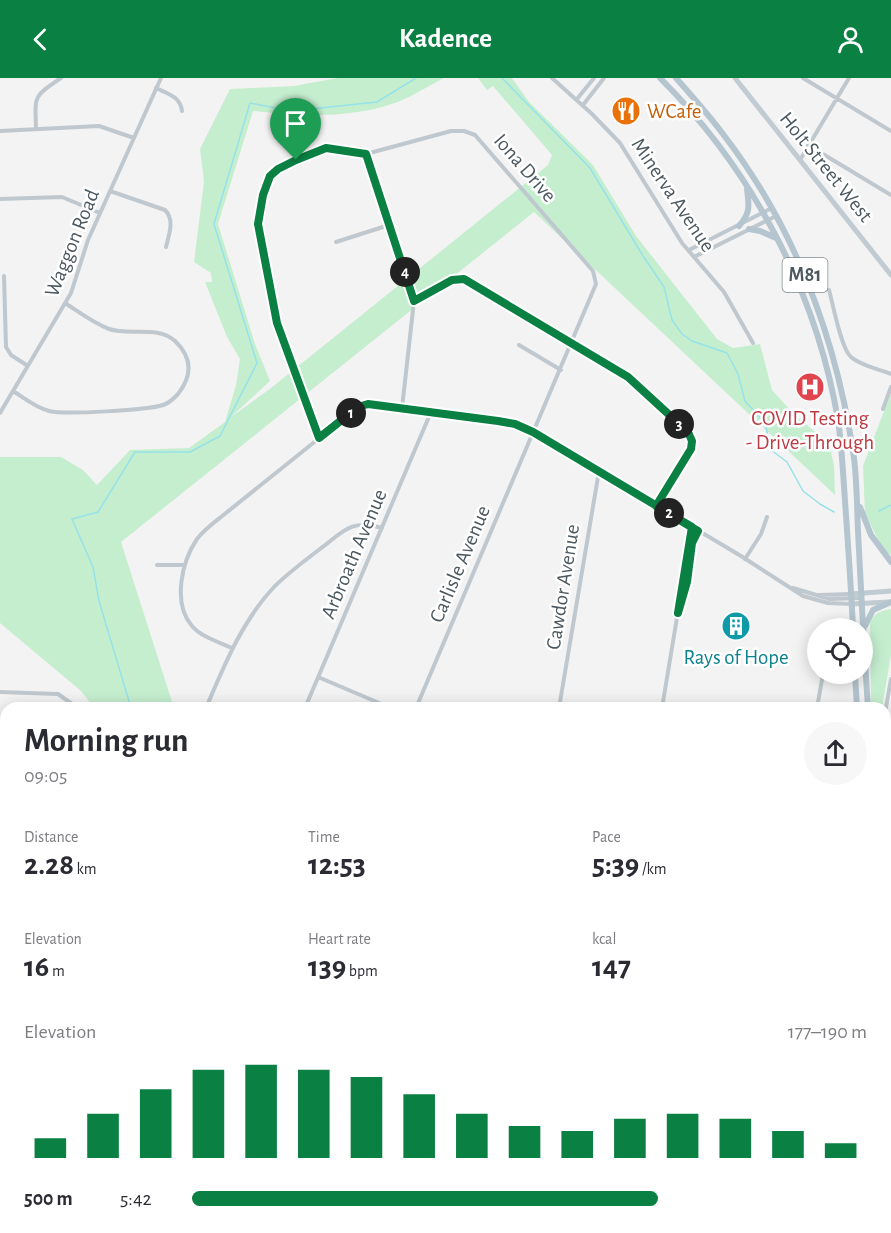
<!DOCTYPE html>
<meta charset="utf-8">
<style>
body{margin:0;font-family:"Alegreya Sans",sans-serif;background:#f7f7f7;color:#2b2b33;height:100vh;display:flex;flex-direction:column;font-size:22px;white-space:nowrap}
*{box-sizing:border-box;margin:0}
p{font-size:20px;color:#7c7c81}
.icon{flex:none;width:33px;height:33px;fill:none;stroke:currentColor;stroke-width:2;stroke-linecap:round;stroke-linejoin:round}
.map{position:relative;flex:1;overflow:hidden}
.drawer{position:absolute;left:0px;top:624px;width:891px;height:531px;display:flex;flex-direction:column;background:#fff;border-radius:18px 18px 0 0;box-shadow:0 3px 15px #0003}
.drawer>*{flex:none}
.fabs{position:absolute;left:807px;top:540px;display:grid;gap:12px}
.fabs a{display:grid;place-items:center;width:66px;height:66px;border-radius:50%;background:#fff;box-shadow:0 3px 15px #0003;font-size:30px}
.pin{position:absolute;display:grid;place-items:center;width:51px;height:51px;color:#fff;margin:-62px -26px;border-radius:50% 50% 50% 0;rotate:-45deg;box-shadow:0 0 6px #0007}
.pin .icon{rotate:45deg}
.km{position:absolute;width:30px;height:30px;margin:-15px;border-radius:50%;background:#222;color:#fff;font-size:16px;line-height:30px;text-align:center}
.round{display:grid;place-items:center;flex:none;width:63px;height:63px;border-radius:32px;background:#f7f7f7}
.summary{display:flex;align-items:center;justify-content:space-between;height:102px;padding:0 24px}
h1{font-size:33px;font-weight:700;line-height:45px}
.stats{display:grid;grid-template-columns:repeat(3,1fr);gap:9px;height:102px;padding:6px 24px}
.stats div{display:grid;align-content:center}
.stats b{font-size:30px;font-weight:700}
.stats small{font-size:16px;font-weight:400}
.stats p{font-size:16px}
.chart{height:168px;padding:12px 24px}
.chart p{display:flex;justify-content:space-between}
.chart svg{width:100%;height:108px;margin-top:6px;stroke:#0b8043;stroke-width:6}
ul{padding:0 24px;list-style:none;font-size:20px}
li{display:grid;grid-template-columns:96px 72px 1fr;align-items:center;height:45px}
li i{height:15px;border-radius:8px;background:#0b8043}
header{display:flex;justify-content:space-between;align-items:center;height:78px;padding:0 24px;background:#0b8043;color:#fff;font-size:27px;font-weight:700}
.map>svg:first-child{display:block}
.green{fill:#c5eecf}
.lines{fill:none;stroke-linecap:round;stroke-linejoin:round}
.stream{stroke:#95e2e8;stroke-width:1.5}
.street{stroke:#bfc8ce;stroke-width:4}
.secondary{stroke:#c0cbd2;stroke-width:5}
.primary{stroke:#b4c5cf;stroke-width:6}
.route-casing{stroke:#fff;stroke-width:12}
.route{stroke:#0b8043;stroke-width:8}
.labels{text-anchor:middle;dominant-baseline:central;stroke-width:5;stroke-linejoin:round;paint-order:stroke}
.shield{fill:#fff;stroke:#818a8f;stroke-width:1.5}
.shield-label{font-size:20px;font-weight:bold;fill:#4b585f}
.food-label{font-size:21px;fill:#c56008;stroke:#fff;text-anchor:start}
.street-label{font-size:21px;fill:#4b585f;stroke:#fff}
.health-label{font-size:21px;fill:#be3a42;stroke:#fff}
.culture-label{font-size:21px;fill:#0d838f;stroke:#fff}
</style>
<header><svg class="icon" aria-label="back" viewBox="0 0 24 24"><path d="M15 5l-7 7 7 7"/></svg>Kadence<svg class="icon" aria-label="person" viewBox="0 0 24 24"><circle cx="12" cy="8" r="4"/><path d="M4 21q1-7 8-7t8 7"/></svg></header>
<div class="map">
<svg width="891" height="1155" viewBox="0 0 891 1155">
<rect width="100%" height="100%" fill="#f4f3f3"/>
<path class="green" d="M337 0H444C428 8 412 19 395 25 349 41 300 38 253 33L218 146 255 266 270 303 231 339 271 310 548 87 552 77 493 8 487 12 478 0H512L529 24 593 87 636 158 717 261 733 270 760 266 772 312 794 336 829 366 834 387 835 417 534 134 121 464 174 630H94L81 613 0 545V379H61L83 392 97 407 130 372 189 370 225 344 236 307 240 281 227 259 205 204H212L211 195 194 184 204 104 200 71 230 11 294 8Z
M891 315V477L883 472 865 435 863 388Z
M891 531V577L882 630H871L870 545C875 534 880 533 891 531Z
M0 1009 6 1010V1098L0 1097Z
M42 1149H140L139 1155H39Z"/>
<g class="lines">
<path class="stream" d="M502 0 590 90 643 178 664 209 672 242 682 256 692 263 727 275 738 296 745 323 765 345 771 372 787 384 803 413 820 426 834 434
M879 433 891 427
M131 630 99 523 93 489 72 441 98 434 135 374H190L220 358 257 285 214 146 250 25 292 33 377 24 416 0
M134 1155V1149"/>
<path class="street" d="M552 0 592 36 620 65 682 165 724 214 753 265
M803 0 891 53
M156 10C168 16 180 18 182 33
M577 21 594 0
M583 27 604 0
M36 50C35 17 33 19 61 0
M0 53 99 48 134 60
M808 67 891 117
M366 76 414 223 402 330
M800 82 849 0
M110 113 165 132C175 142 169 156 166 169
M0 121 62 119 100 135
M336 164 389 147
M689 172 772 130
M694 179 776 138
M4 198 6 269 11 277 28 288
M829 212C833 226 841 271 851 279 861 288 879 291 891 296
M414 223 452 202 464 201 628 299 688 354 692 363 691 371 656 428
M519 267 561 292
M13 313C24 320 36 330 49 333 66 337 147 332 163 327 170 325 174 320 178 316 192 298 193 280 175 263 158 247 129 258 109 251 93 245 79 234 65 225
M883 331 891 309
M0 335 71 215 88 162 161 0
M319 360 277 245 265 190 258 141 270 98 278 91 320 71 332 70 366 76 451 53H464L475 57 593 193 596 206 416 630
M745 481 761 456 767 439
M157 487H185
M793 510 830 521 862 520
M819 517 851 516
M681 529 687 504 692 465 698 453
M232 570C219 564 201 559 192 548 172 525 182 483 197 461 204 452 212 446 221 439L358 329 368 326 498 343 525 349 741 478 803 518 828 525 851 526
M318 599 391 630
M0 614 58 616 78 630
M206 630C224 588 242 543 274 509 288 495 304 483 320 471 344 453 350 441 382 450
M305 630 431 334
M559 630 599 393
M662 630 692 449
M817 630 823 596
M885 635 891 601
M0 665 6 666
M885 673 891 753
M0 718H6
M0 783H6
M885 823 891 795
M0 846 6 845
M0 873H6
M0 899 6 898
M0 925H6
M885 990 891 985
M885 1060 891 1064
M235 1149 239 1155
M310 1149 314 1155
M480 1149 484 1155
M623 1149 625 1155
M218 1155 227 1149
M385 1155 392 1150
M388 1155 397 1152 398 1149"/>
<path class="secondary" d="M735 0 891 197
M851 516 891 513
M851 526 889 524"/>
<path class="primary" d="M660 0C752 92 816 212 838 342 842 369 843 396 845 423 848 466 851 508 853 550
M676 0C692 18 708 36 723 56 796 151 837 263 854 380 857 405 857 429 858 453 861 512 864 571 868 630
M739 148C751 134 749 128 747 111
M749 151 760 153 776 160
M860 429 871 457 891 484
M865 548 873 532 891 524
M855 596 857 630
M765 1155 766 1149
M776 1155 777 1149"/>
</g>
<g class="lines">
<g class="route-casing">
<path id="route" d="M296 82 278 91 270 98 263 117 258 146 277 245 319 360 358 329 368 326 498 343 515 346 533 354 692 449 678 535 687 504 692 465 698 453 656 428 691 371 692 363 688 354 628 299 464 201 452 202 414 223 366 76 326 70 296 82"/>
</g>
<use href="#route" class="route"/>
</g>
<defs>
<g id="restaurant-disc" transform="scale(1.5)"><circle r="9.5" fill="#e8710a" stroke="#fff"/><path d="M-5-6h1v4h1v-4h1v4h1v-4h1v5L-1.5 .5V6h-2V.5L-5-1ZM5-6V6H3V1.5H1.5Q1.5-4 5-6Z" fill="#fff"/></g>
<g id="hospital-disc" transform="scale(1.5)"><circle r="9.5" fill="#e0444e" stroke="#fff"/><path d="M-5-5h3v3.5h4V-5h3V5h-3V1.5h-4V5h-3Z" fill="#fff"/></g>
<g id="building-disc" transform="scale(1.5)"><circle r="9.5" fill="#0f9aa8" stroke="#fff"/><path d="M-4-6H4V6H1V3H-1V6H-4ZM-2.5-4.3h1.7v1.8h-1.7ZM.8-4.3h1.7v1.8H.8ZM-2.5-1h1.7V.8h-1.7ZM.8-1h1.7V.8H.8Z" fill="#fff"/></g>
</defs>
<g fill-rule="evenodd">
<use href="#restaurant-disc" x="626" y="33"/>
<use href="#hospital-disc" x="810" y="309"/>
<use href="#building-disc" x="736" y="548"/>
</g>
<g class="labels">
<rect class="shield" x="782.5" y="180" width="45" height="34" rx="4.5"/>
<g class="shield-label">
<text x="805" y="197">M81</text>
</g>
<g class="food-label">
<text x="647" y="33">WCafe</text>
</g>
<g class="street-label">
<text transform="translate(826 89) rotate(51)">Holt Street West</text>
<text transform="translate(525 90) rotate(49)">Iona Drive</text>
<text transform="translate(673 117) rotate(56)">Minerva Avenue</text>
<text transform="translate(72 165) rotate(-68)">Waggon Road</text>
<text transform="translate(354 476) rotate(-67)">Arbroath Avenue</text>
<text transform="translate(460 486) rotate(-67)">Carlisle Avenue</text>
<text transform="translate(563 509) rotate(-81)">Cawdor Avenue</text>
</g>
<g class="health-label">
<text x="810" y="340">COVID Testing<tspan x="810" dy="24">- Drive-Through</tspan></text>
</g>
<g class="culture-label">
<text x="736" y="579">Rays of Hope</text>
</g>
</g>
</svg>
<div class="fabs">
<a><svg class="icon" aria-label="locate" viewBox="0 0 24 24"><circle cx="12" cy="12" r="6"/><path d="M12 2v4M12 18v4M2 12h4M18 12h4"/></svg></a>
</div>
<div class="pin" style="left:296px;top:82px;background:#1e9e55"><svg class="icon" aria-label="arrive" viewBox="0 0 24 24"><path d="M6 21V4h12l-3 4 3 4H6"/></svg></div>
<b class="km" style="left:351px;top:335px">1</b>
<b class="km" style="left:669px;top:435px">2</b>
<b class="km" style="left:679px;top:346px">3</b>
<b class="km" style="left:405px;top:194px">4</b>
<section class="drawer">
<div class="summary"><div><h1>Morning run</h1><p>09:05</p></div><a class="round"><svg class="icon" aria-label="share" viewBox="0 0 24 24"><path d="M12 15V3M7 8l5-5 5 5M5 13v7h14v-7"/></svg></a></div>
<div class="stats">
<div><p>Distance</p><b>2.28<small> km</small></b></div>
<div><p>Time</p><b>12:53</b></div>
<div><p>Pace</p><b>5:39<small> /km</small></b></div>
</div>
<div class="stats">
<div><p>Elevation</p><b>16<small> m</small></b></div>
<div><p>Heart rate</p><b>139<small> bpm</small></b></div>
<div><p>kcal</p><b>147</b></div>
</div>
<div class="chart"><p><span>Elevation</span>177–190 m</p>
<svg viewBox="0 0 160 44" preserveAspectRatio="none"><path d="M5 44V36M15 44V26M25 44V16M35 44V8M45 44V6M55 44V8M65 44V11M75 44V18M85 44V26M95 44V31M105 44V33M115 44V28M125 44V26M135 44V28M145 44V33M155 44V38"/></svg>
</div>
<ul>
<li><b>500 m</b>5:42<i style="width:69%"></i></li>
</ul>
</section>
</div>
